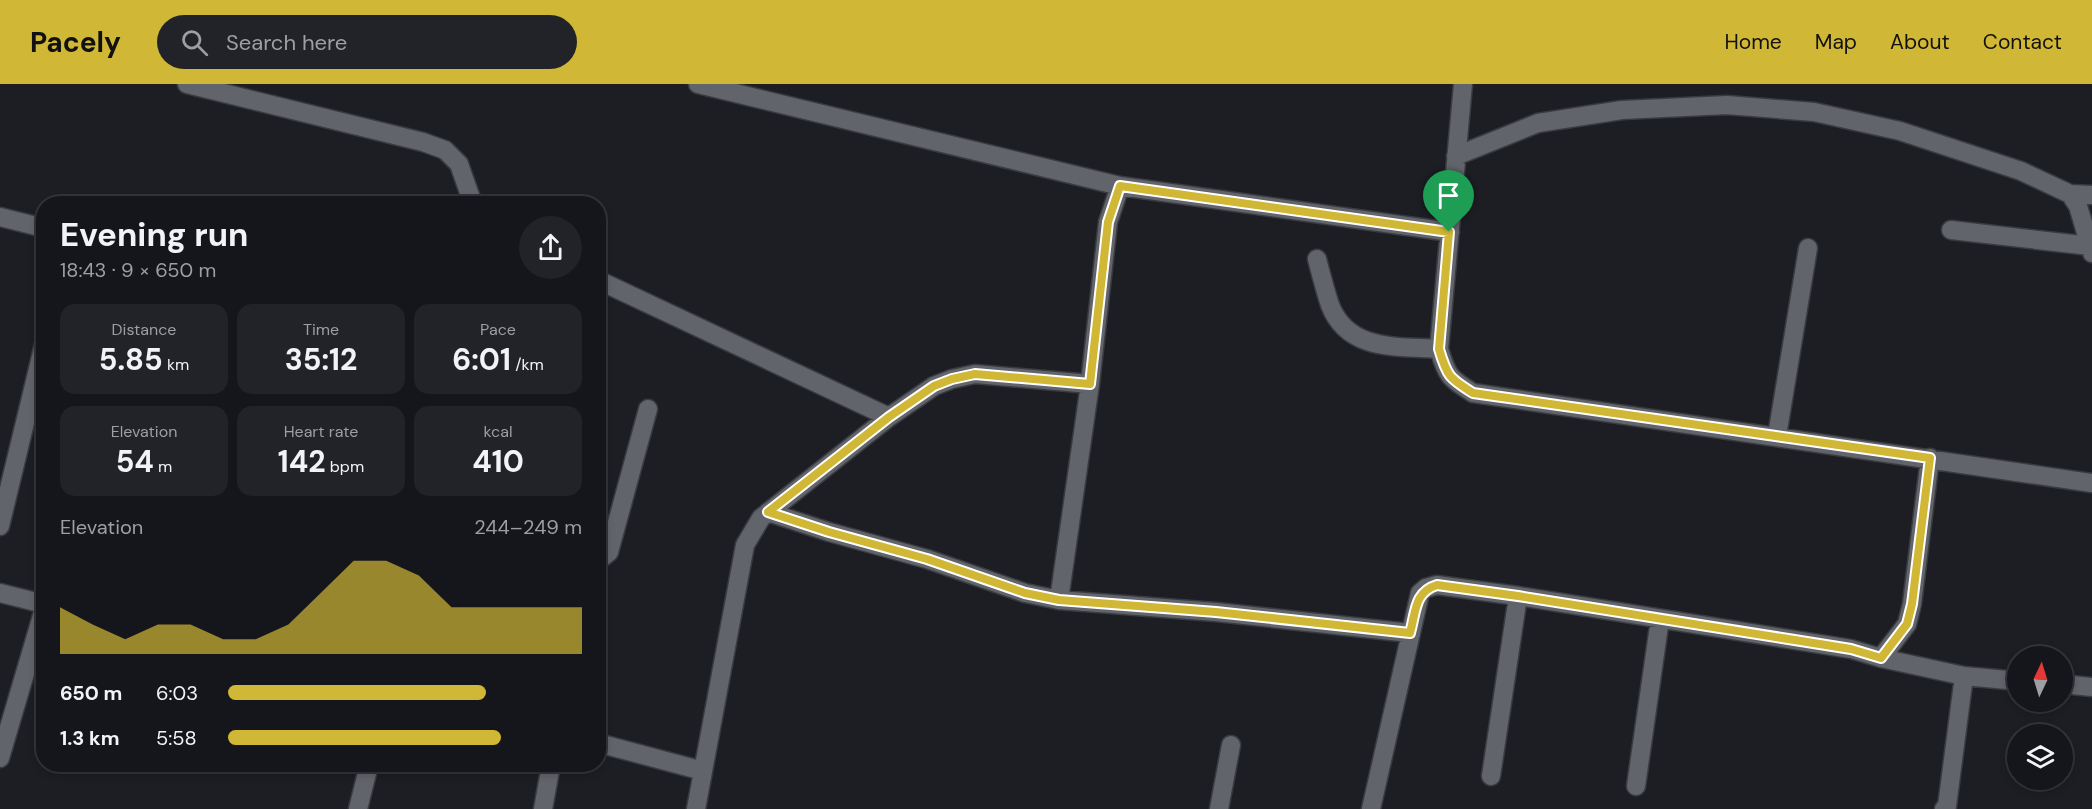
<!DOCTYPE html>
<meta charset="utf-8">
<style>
body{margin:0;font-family:"DM Sans",sans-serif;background:#222328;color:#f1f3f6;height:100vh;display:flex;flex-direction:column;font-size:22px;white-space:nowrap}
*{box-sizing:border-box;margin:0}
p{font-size:20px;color:#9d9fa3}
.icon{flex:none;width:33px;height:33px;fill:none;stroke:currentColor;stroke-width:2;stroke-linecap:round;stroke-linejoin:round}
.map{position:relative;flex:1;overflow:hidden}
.side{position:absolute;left:36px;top:112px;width:570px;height:576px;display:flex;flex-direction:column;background:#15161b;border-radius:24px;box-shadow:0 3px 9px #0003,0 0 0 2px #34353a}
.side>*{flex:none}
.needle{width:39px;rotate:4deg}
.fabs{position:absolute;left:2007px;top:562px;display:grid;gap:12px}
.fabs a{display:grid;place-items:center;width:66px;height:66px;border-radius:50%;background:#15161b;box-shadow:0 3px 9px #0003,0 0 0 2px #34353a;font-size:30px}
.pin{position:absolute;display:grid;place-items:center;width:51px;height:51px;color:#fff;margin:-62px -26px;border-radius:50% 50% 50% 0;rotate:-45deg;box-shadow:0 0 6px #0007}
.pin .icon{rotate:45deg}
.round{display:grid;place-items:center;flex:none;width:63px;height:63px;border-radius:32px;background:#222328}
.headline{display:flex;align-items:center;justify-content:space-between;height:102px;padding:0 24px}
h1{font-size:33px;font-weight:700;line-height:45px}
.metrics{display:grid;grid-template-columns:repeat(3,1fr);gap:9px;height:102px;padding:6px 24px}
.metrics div{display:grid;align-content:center;border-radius:15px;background:#222328;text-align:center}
.metrics b{font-size:30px;font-weight:700}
.metrics small{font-size:16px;font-weight:400}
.metrics p{font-size:16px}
.chart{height:168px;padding:12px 24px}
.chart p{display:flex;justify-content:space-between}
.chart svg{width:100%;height:108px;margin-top:6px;fill:#d1b736;opacity:.7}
ul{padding:0 24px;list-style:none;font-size:20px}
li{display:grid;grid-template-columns:96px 72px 1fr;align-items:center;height:45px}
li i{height:15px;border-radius:8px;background:#d1b736}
header{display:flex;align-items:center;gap:36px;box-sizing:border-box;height:84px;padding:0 30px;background:#d1b736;color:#111}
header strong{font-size:28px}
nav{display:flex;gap:33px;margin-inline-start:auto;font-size:21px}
.search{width:420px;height:54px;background:#222328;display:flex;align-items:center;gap:15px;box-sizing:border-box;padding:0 21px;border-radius:33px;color:#9d9fa3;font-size:22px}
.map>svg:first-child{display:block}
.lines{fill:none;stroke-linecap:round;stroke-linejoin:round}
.street-casing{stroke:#3a3b40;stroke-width:21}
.street{stroke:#62646b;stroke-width:18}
.route-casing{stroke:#fff;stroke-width:12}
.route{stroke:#d1b736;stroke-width:8}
</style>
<header>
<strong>Pacely</strong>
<div class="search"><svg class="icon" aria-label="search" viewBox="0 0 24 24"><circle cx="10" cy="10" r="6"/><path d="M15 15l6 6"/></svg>Search here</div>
<nav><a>Home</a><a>Map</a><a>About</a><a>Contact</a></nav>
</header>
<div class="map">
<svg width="2092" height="725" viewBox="0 0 2092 725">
<rect width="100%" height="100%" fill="#1c1e24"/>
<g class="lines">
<g class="street-casing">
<path id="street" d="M187 0 423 58 445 66 459 80 473 120
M698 0 1120 102 1108 138 1090 300 1059 516
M1463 0 1439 265C1447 292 1449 294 1473 309L2092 399
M1456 72 1538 39 1622 26 1727 21 1814 28 1900 47 2021 87 2070 110 2078 122 2092 169
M1120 102 1450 148
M2070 110 2092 111
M0 133 44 144
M1951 146 2090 162
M1317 175C1321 190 1325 206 1330 221 1348 268 1398 262 1439 265
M598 196 889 333
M1777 352 1808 164
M768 428 829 448 927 475 1025 509 1059 516 1216 528 1410 549
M0 442 44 260
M598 477 609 468 648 325
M0 509 44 520
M1881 574 1907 540 1912 520 1930 374
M2062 600 2092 603
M598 659 703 687
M0 674 44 525
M1491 692 1518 512
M1636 702 1660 535
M358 725 369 681
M543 725 551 681
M696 725 745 461 761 434 889 333 934 302 952 295 975 290 1090 300
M1219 725 1231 661
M1371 725 1420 509 1426 504 1437 501 1518 512 1851 565 1881 574 1964 592 2018 597
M1944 725 1947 722 1964 592"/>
</g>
<use href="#street" class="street"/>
</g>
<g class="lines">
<g class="route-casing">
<path id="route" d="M1120 102 1449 148 1439 265C1447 292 1449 294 1473 309L1930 374 1912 520 1907 540 1881 574 1851 565 1518 512 1437 501C1414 508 1416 528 1410 549L1216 528 1059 516 1025 509 927 475 829 448 768 428 889 333 934 302 952 295 975 290 1090 300 1108 138Z"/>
</g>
<use href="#route" class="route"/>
</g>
</svg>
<div class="fabs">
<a><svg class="needle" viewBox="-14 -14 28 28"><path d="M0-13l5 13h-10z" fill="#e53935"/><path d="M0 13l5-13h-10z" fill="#9d9fa3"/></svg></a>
<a><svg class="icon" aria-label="layers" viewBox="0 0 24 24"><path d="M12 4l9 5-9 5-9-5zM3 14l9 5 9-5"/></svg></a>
</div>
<div class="pin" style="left:1449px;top:148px;background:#1e9e55"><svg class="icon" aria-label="arrive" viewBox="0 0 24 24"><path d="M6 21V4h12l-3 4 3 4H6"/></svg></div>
<section class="side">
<div class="headline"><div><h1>Evening run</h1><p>18:43 · 9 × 650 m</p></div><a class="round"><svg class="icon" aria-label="share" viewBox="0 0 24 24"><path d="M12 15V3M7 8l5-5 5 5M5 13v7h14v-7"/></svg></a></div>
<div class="metrics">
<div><p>Distance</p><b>5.85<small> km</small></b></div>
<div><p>Time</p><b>35:12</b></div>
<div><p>Pace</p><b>6:01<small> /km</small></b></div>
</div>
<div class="metrics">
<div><p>Elevation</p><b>54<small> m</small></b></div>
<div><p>Heart rate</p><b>142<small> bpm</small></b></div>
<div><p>kcal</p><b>410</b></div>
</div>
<div class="chart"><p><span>Elevation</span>244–249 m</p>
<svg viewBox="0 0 160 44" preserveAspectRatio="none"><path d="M0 44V25L10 32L20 38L30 32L40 32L50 38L60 38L70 32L80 19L90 6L100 6L110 12L120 25L130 25L140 25L150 25L160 25V44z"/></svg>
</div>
<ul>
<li><b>650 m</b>6:03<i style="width:73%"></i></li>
<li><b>1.3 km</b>5:58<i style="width:77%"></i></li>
</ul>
</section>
</div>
